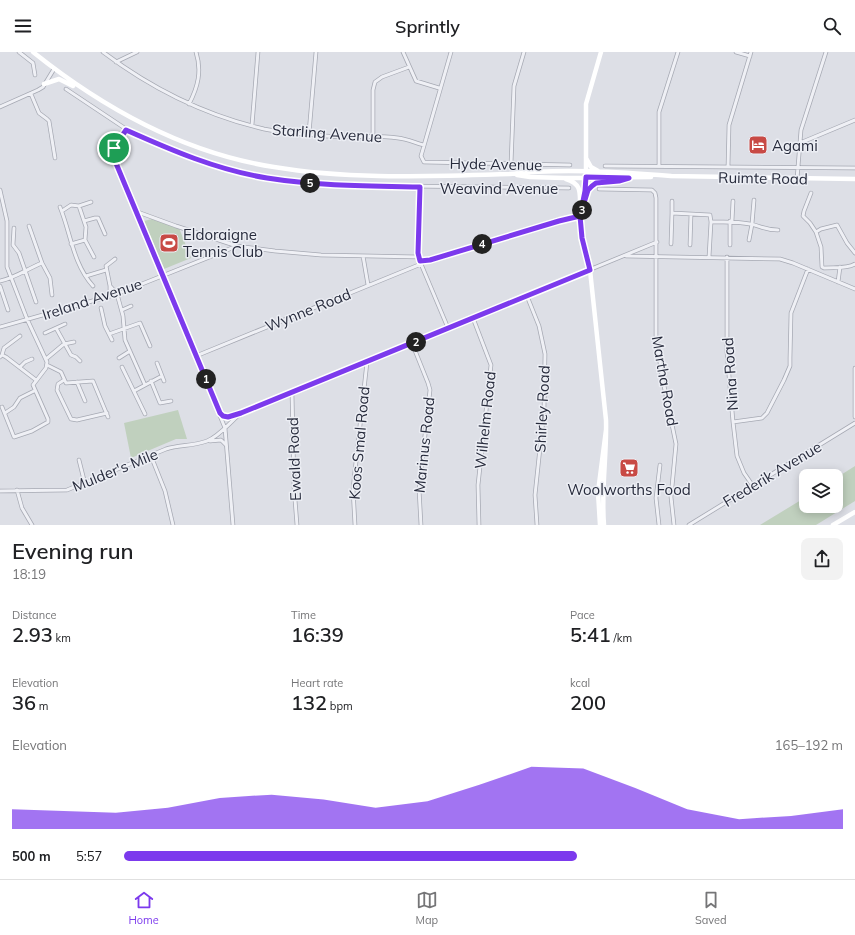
<!DOCTYPE html>
<meta charset="utf-8">
<style>
body{margin:0;font-family:Mulish,sans-serif;background:#f2f2f2;color:#202124;height:100vh;display:flex;flex-direction:column;font-size:15px;white-space:nowrap}
*{box-sizing:border-box;margin:0}
p{font-size:13px;color:#757577}
.icon{flex:none;width:22px;height:22px;fill:none;stroke:currentColor;stroke-width:2;stroke-linecap:round;stroke-linejoin:round}
.map{position:relative;height:473px;overflow:hidden}
.drawer{display:flex;flex-direction:column;background:#fff;flex:1}
.drawer>*{flex:none}
.fabs{position:absolute;left:799px;top:417px;display:grid;gap:8px}
.fabs a{display:grid;place-items:center;width:44px;height:44px;border-radius:8px;background:#fff;box-shadow:0 2px 10px #0003;font-size:20px}
.pin{position:absolute;display:grid;place-items:center;width:34px;height:34px;color:#fff;margin:-17px;border:2px solid #fff;border-radius:50%;box-shadow:0 1px 4px #0007}
.km{position:absolute;width:20px;height:20px;margin:-10px;border-radius:50%;background:#222;color:#fff;font-size:11px;line-height:20px;text-align:center}
.round{display:grid;place-items:center;flex:none;width:42px;height:42px;border-radius:8px;background:#f2f2f2}
.overview{display:flex;align-items:center;justify-content:space-between;height:68px;padding:0 12px}
h1{font-size:22px;font-weight:600;line-height:30px}
.figures{display:grid;grid-template-columns:repeat(3,1fr);gap:6px;height:68px;padding:4px 12px}
.figures div{display:grid;align-content:center}
.figures b{font-size:20px;font-weight:600}
.figures small{font-size:11px;font-weight:400}
.figures p{font-size:11px}
.chart{height:112px;padding:8px 12px}
.chart p{display:flex;justify-content:space-between}
.chart svg{width:100%;height:72px;margin-top:4px;fill:#7c3aed;opacity:.7}
ul{padding:0 12px;list-style:none;font-size:13px}
li{display:grid;grid-template-columns:64px 48px 1fr;align-items:center;height:30px}
li i{height:10px;border-radius:5px;background:#7c3aed}
header{display:flex;justify-content:space-between;align-items:center;height:52px;padding:0 12px;background:#fff;font-size:18px;font-weight:600}
.dock{display:flex;justify-content:space-around;align-items:center;height:56px;border-top:1px solid #e0e0e0;background:#fff;font-size:11px;color:#757577}
.dock a{display:grid;justify-items:center;gap:2px}
.dock .current{color:#7c3aed}
.map>svg:first-child{display:block}
.green{fill:#c0d0be}
.lines{fill:none;stroke-linecap:round;stroke-linejoin:round}
.street-casing{stroke:#a6a9b3;stroke-width:4.5}
.street{stroke:#eff0f5;stroke-width:3}
.secondary{stroke:#fff;stroke-width:4.5}
.route-casing{stroke:#fff;stroke-width:8}
.route{stroke:#7c3aed;stroke-width:5}
.labels{text-anchor:middle;dominant-baseline:central;stroke-width:3;stroke-linejoin:round;paint-order:stroke}
.street-label{font-size:15px;fill:#272b3c;stroke:#eceef4}
.poi-label{font-size:15px;fill:#272b3c;stroke:#eceef4;text-anchor:start}
</style>
<header><svg class="icon" aria-label="menu" viewBox="0 0 24 24"><path d="M4 6h16M4 12h16M4 18h16"/></svg>Sprintly<svg class="icon" aria-label="search" viewBox="0 0 24 24"><circle cx="10" cy="10" r="6"/><path d="M15 15l6 6"/></svg></header>
<div class="map">
<svg width="855" height="473" viewBox="0 0 855 473">
<rect width="100%" height="100%" fill="#dddfe6"/>
<path class="green" d="M152 167 179 176 191 206 164 217 144 169Z
M178 358 187 387H176L131 406 124 371Z
M855 414V449L816 473H760L806 445V454H836V426Z"/>
<g class="lines">
<g class="street-casing">
<path id="street" d="M19 0 33 11 35 23
M103 0C152 37 204 63 264 77 284 81 305 82 325 84 349 86 374 83 398 86 407 87 416 91 424 93
M403 0 416 29 439 36
M451 0 421 104 424 110 570 113
M736 0 750 4
M116 10 137 0
M66 37 126 77 176 100 207 111 266 126 326 133 569 136
M31 42 39 61 47 67 49 69 55 106
M189 52C198 35 202 19 196 0
M0 55 38 38 43 35 54 17
M252 73 258 0
M126 77 114 96 113 103 225 376 233 473
M309 81 316 0
M373 85V38L375 30 382 25 409 15
M800 91 855 68
M511 112 514 34 524 0
M605 114 855 116
M659 114V60L678 0
M728 115 729 73 751 0
M797 127 801 78 826 0
M599 137 652 138 655 141 656 146V284L662 324 676 392 671 445 674 473
M0 138 7 169V215L27 267 47 310 46 316 33 333 48 367V370L32 379 14 385 2 355
M811 141 804 159 803 164 810 171 816 180 821 195 822 215 824 216C834 215 847 217 855 212
M79 154 86 175 85 188 94 205
M60 155C71 182 73 212 93 234
M62 159 71 153 79 154 91 150
M135 159 176 174 237 194
M672 161V149
M84 169 95 166H98L105 182
M732 169 733 149
M711 170C724 170 736 169 750 172 761 174 765 178 778 178
M29 174 42 211 50 226 52 243
M14 176 13 193 19 201 36 250
M816 180 821 177 837 173 847 191 855 201
M749 188 752 172 754 148
M71 192 85 188
M671 192 672 161 710 163 711 170 709 205
M690 193 691 162
M730 193V169
M363 204 368 233
M626 204 780 207 793 211 855 237
M727 205V300L733 370 737 404 744 421 753 434
M419 207 418 198 420 135
M420 209 430 208 566 167 580 164
M421 212 448 276
M86 224 106 218
M0 229C15 226 27 217 42 211
M838 230 840 215
M0 234 8 258
M110 234 117 242 123 264 125 288 145 333
M110 244V234L106 214 115 207
M527 244 539 274 545 302 544 358 535 443 537 473
M101 256 105 274 112 288
M122 258 131 254
M473 266 491 313 478 433 479 473
M0 275 117 242 237 194 275 199 321 203 419 205
M56 276 71 303 76 305 80 309
M45 281 65 272
M109 282 140 271 150 294
M412 291 428 331 430 338 419 437 421 473
M2 303 4 296 20 284
M196 304 421 212
M0 305 2 303 6 305 36 328
M119 306 130 299
M46 307 64 292 74 290
M157 311 164 329
M47 313 61 320 66 331 93 329 108 365
M20 315 25 310 32 307
M122 315 145 362
M855 316V365
M64 328 58 332 57 338 71 367 77 368 107 361
M151 329 160 351 171 349
M77 330 85 349
M134 339 162 324
M292 341 294 435 297 473
M5 361 14 355 20 346 34 339
M221 362 228 365 238 362
M733 370 762 366 767 361 784 328 790 314V306L791 261 808 217
M210 389 221 388 226 393
M151 404 165 439 173 473
M79 408 85 432
M17 438 22 456 32 473
M0 439 67 438 166 397C179 393 194 394 207 389 220 384 230 370 241 361L657 190
M355 473 353 437 367 310
M659 473 656 446 660 413
M689 473 855 371"/>
</g>
<use href="#street" class="street"/>
<path class="secondary" d="M33 0C103 56 184 101 274 115 351 128 431 124 510 122 561 116 620 120 671 124
M601 0 586 52V125L580 164 582 186 590 218 606 368C607 403 601 438 604 473
M44 32 59 27 73 34
M586 106 591 115 598 119
M517 123 530 125 564 126 651 125
M669 124 855 127
M566 127C581 132 580 139 580 152
M586 144C593 124 609 132 625 127
M600 473 598 440 606 378
M833 473 855 460"/>
</g>
<g class="lines">
<g class="route-casing">
<path id="route" d="M114 96 113 104 220 361 223 364 228 365 241 361 590 218 582 186 580 164 588 138 592 134 596 131 619 129 629 126 586 125 585 139 580 164 559 169 430 208 420 209 418 201 420 135C369 134 317 134 267 126 217 118 171 98 126 78L114 96"/>
</g>
<use href="#route" class="route"/>
</g>
<defs>
<g id="hotel-square" transform="scale(1)"><rect x="-9" y="-9" width="18" height="18" rx="4" fill="#c84a45" stroke="#eceef4"/><path d="M-6-4.5h1.5V1H6V5H4.5V3h-9V5H-6ZM-4 0a1.8 1.8 0 1 1 3.6 0ZM.5 0V-2.5h3Q6-2.5 6 0Z" fill="#fff"/></g>
<g id="stadium-square" transform="scale(1)"><rect x="-9" y="-9" width="18" height="18" rx="4" fill="#c84a45" stroke="#eceef4"/><path d="M0-5a6.5 5 0 1 0 0 10a6.5 5 0 1 0 0-10ZM-3.5-1.8h7v3.6h-7Z" fill="#fff"/></g>
<g id="supermarket-square" transform="scale(1)"><rect x="-9" y="-9" width="18" height="18" rx="4" fill="#c84a45" stroke="#eceef4"/><path d="M-6-5.5h2.5l.6 2H6L4.5 2H-2.5L-4.4-4H-6ZM-1.5 3.2a1.3 1.3 0 1 0 .1 0ZM3 3.2a1.3 1.3 0 1 0 .1 0Z" fill="#fff"/></g>
</defs>
<g fill-rule="evenodd">
<use href="#hotel-square" x="758" y="93"/>
<use href="#stadium-square" x="169" y="191"/>
<use href="#supermarket-square" x="629" y="416"/>
</g>
<g class="labels">
<g class="street-label">
<text transform="translate(327 81) rotate(4)">Starling Avenue</text>
<text transform="translate(496 112) rotate(1)">Hyde Avenue</text>
<text transform="translate(763 126) rotate(1)">Ruimte Road</text>
<text x="499" y="136">Weavind Avenue</text>
<text transform="translate(92 247) rotate(-18)">Ireland Avenue</text>
<text transform="translate(308 258) rotate(-22)">Wynne Road</text>
<text transform="translate(730 322) rotate(-94)">Nina Road</text>
<text transform="translate(665 329) rotate(80)">Martha Road</text>
<text transform="translate(542 357) rotate(-87)">Shirley Road</text>
<text transform="translate(485 368) rotate(-84)">Wilhelm Road</text>
<text transform="translate(359 391) rotate(-85)">Koos Smal Road</text>
<text transform="translate(424 393) rotate(-84)">Marinus Road</text>
<text transform="translate(294 407) rotate(-92)">Ewald Road</text>
<text transform="translate(115 418) rotate(-22)">Mulder's Mile</text>
<text transform="translate(772 422) rotate(-31)">Frederik Avenue</text>
</g>
<g class="poi-label">
<text x="772" y="93">Agami</text>
<text x="183" y="182">Eldoraigne<tspan x="183" dy="17">Tennis Club</tspan></text>
<text x="629" y="437" text-anchor="middle">Woolworths Food</text>
</g>
</g>
</svg>
<div class="fabs">
<a><svg class="icon" aria-label="layers" viewBox="0 0 24 24"><path d="M12 4l9 5-9 5-9-5zM3 14l9 5 9-5"/></svg></a>
</div>
<div class="pin" style="left:114px;top:96px;background:#1e9e55"><svg class="icon" aria-label="arrive" viewBox="0 0 24 24"><path d="M6 21V4h12l-3 4 3 4H6"/></svg></div>
<b class="km" style="left:206px;top:327px">1</b>
<b class="km" style="left:416px;top:290px">2</b>
<b class="km" style="left:582px;top:158px">3</b>
<b class="km" style="left:482px;top:192px">4</b>
<b class="km" style="left:310px;top:131px">5</b>
</div>
<section class="drawer">
<div class="overview"><div><h1>Evening run</h1><p>18:19</p></div><a class="round"><svg class="icon" aria-label="share" viewBox="0 0 24 24"><path d="M12 15V3M7 8l5-5 5 5M5 13v7h14v-7"/></svg></a></div>
<div class="figures">
<div><p>Distance</p><b>2.93<small> km</small></b></div>
<div><p>Time</p><b>16:39</b></div>
<div><p>Pace</p><b>5:41<small> /km</small></b></div>
</div>
<div class="figures">
<div><p>Elevation</p><b>36<small> m</small></b></div>
<div><p>Heart rate</p><b>132<small> bpm</small></b></div>
<div><p>kcal</p><b>200</b></div>
</div>
<div class="chart"><p><span>Elevation</span>165–192 m</p>
<svg viewBox="0 0 160 44" preserveAspectRatio="none"><path d="M0 44V32L10 33L20 34L30 31L40 25L50 23L60 26L70 31L80 27L90 17L100 6L110 7L120 19L130 32L140 38L150 36L160 32V44z"/></svg>
</div>
<ul>
<li><b>500 m</b>5:57<i style="width:63%"></i></li>
</ul>
</section>
<nav class="dock">
<a class="current"><svg class="icon" aria-label="home" viewBox="0 0 24 24"><path d="M3 11l9-7 9 7M6 9v11h12V9"/></svg>Home</a>
<a><svg class="icon" aria-label="map" viewBox="0 0 24 24"><path d="M3 6l6-2 6 2 6-2v14l-6 2-6-2-6 2zM9 4v14M15 6v14"/></svg>Map</a>
<a><svg class="icon" aria-label="saved" viewBox="0 0 24 24"><path d="M7 4h10v16l-5-4-5 4z"/></svg>Saved</a>
</nav>
